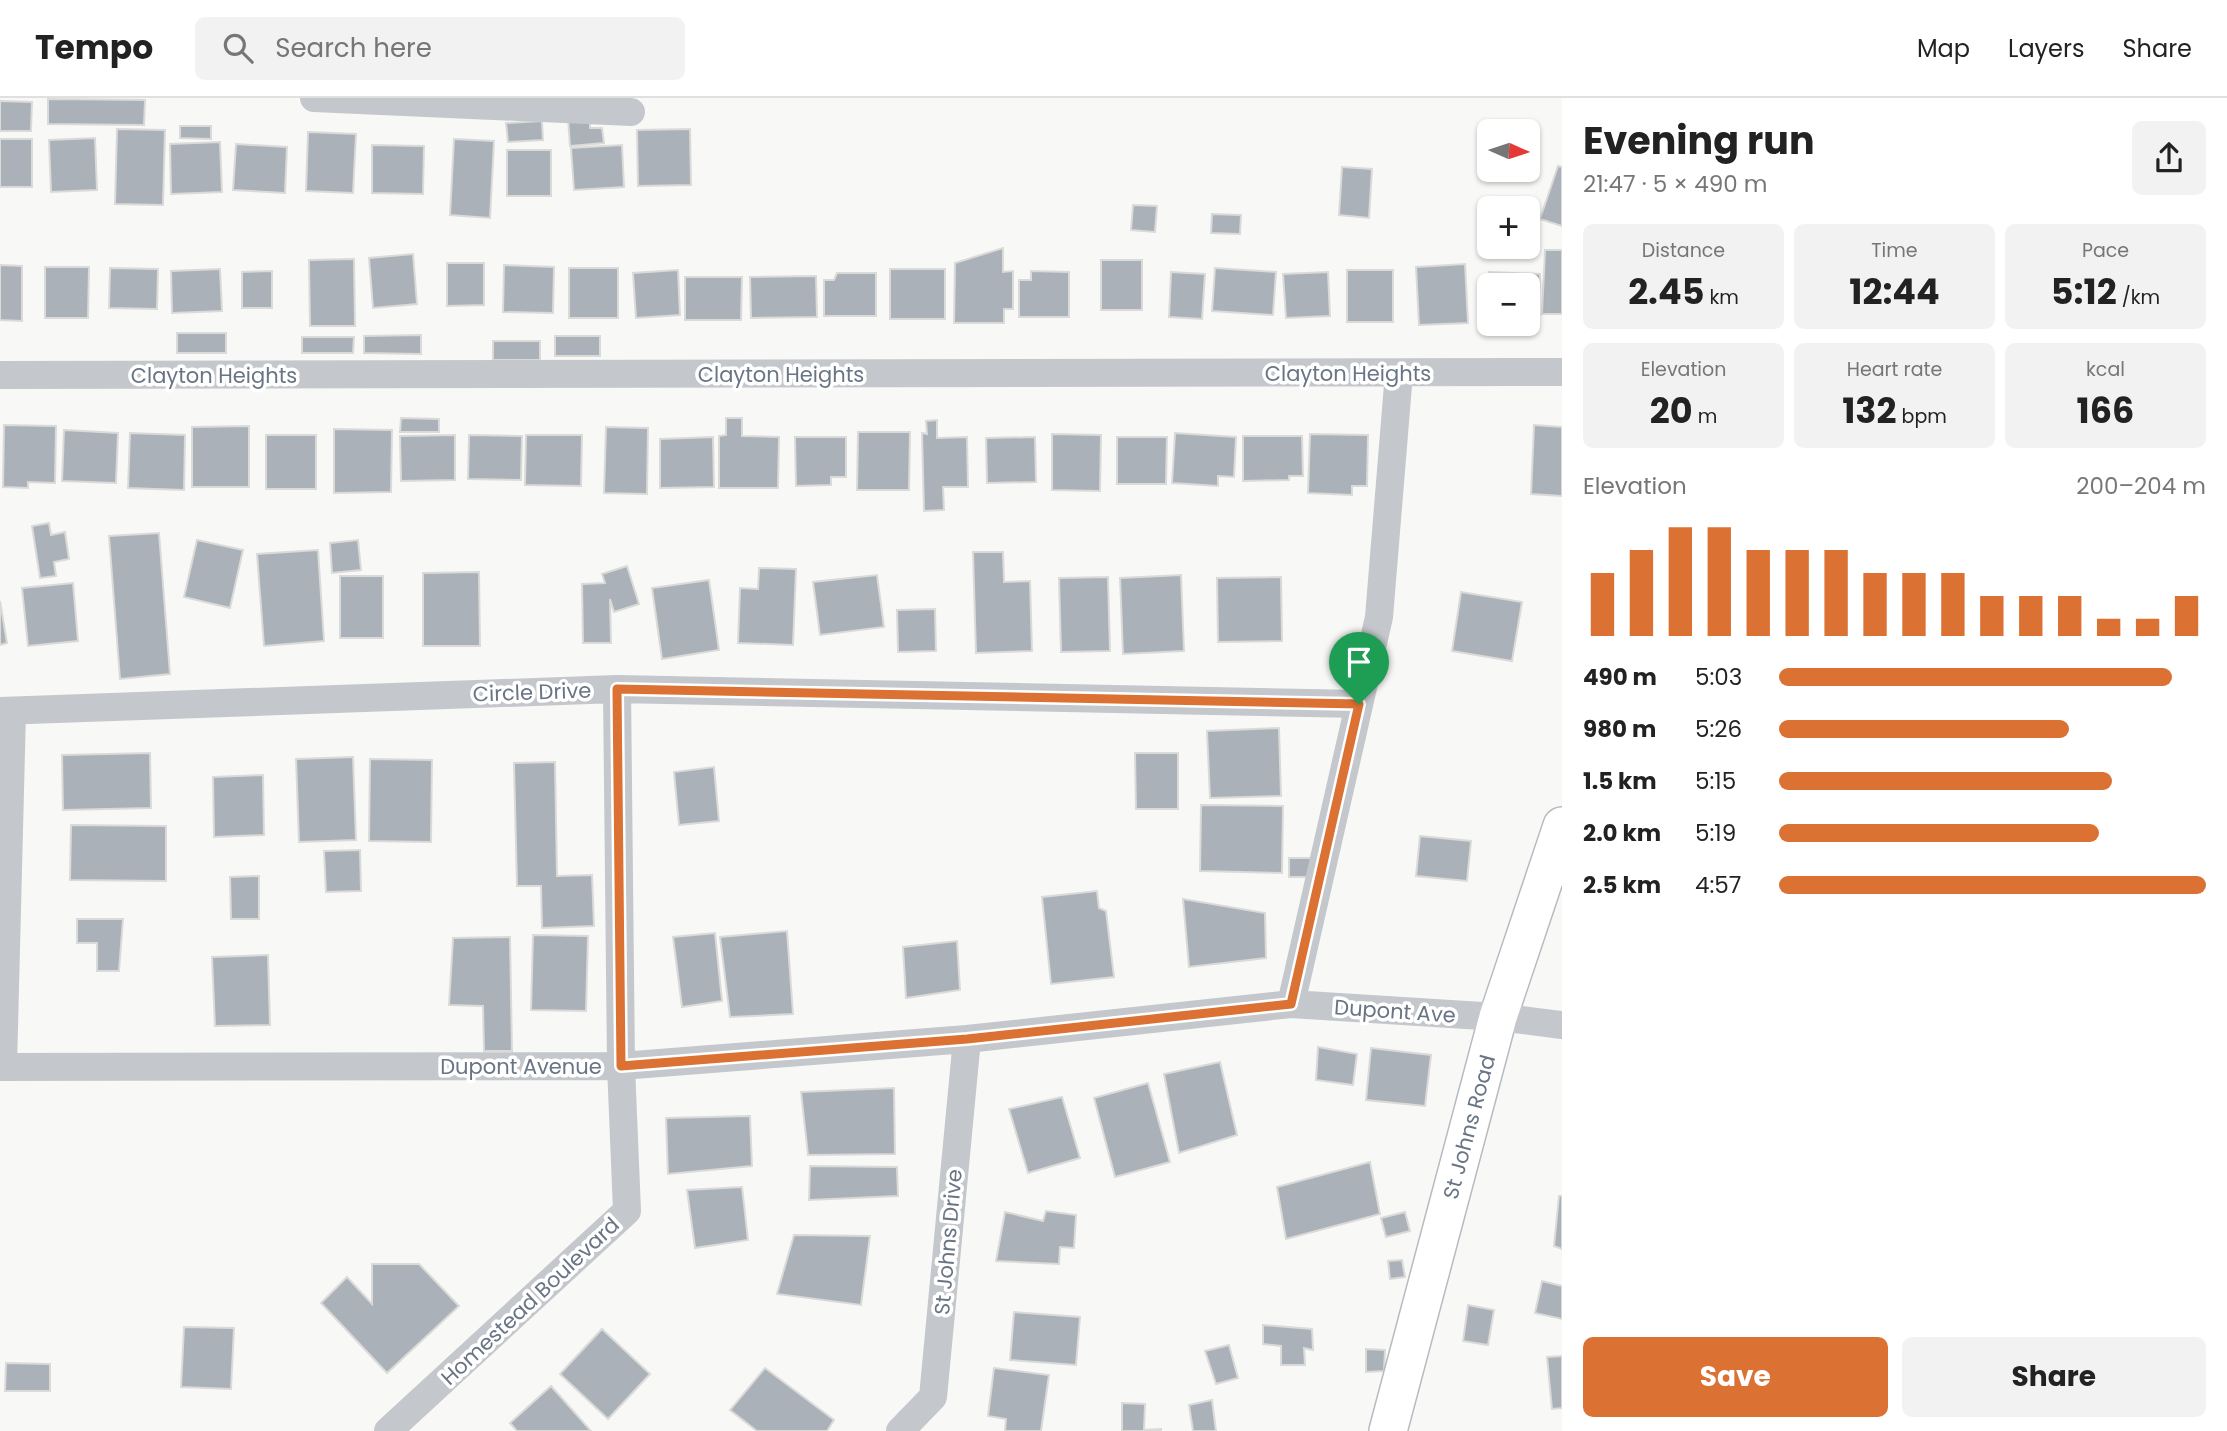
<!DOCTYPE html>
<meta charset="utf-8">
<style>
body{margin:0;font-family:Poppins,sans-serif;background:#f2f2f2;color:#222;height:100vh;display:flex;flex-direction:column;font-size:26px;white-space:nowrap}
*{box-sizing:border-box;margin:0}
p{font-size:23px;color:#767676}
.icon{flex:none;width:38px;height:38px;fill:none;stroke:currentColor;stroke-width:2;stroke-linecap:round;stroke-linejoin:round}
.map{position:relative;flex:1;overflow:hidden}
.sheet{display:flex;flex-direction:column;background:#fff;width:665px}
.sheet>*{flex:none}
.needle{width:46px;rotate:93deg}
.buttons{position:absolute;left:1477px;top:21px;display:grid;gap:14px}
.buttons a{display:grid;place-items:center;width:63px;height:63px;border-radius:10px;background:#fff;box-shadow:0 2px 5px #0004;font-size:35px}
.pin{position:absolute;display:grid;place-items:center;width:60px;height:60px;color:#fff;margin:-72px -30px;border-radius:50% 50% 50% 0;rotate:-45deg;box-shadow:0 0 7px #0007}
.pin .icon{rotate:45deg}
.round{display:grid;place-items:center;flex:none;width:74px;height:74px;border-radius:10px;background:#f2f2f2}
.overview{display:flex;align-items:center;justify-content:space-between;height:119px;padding:0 21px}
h1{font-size:38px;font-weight:700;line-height:52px}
.stats{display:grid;grid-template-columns:repeat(3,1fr);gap:10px;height:119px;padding:7px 21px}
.stats div{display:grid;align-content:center;border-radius:10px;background:#f2f2f2;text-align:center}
.stats b{font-size:35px;font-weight:700}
.stats small{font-size:19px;font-weight:400}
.stats p{font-size:19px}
.chart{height:196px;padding:14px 21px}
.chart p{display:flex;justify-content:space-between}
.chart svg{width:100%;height:126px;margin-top:7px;stroke:#db7133;stroke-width:6}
.action{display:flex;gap:14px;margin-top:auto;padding:14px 21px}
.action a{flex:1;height:80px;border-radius:10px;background:#db7133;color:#fff;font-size:28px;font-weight:700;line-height:80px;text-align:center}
.action a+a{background:#f2f2f2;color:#222}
ul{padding:0 21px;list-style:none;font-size:23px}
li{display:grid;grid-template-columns:112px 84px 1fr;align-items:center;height:52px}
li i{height:18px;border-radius:9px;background:#db7133}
header{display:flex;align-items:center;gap:42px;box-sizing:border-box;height:98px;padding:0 35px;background:#fff;border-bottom:2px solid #e0e0e0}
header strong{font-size:33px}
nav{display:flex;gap:38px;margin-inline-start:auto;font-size:24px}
.search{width:490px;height:63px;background:#f2f2f2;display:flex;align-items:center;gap:18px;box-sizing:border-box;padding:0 24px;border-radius:10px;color:#767676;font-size:26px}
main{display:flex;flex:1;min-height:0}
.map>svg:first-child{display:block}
.building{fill:#abb1b8;stroke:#dadad8;stroke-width:2}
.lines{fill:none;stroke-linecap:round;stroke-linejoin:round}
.major-casing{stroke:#b7bbbf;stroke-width:40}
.minor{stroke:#c4c7cb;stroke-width:28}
.major{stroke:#fff;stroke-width:37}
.route-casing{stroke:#fff;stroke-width:14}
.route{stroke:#db7133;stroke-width:9}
.labels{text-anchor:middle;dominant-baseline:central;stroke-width:7;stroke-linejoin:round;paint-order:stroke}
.street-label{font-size:21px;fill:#697585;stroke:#fff}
</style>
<header>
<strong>Tempo</strong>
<div class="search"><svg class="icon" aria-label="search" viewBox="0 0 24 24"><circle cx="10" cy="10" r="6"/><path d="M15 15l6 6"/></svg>Search here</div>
<nav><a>Map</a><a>Layers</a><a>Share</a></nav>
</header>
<main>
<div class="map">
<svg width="1562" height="1333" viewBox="0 0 1562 1333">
<rect width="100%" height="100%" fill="#f8f8f6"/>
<path class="building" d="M48 1 145 2 144 27 48 26Z
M0 3 32 4 31 33H0Z
M590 18V30H602L604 45 570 48 568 20Z
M542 23 543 42 508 44 506 25Z
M180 28H211V41L180 40Z
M117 31 165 32 163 107 115 106Z
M690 31 691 87 638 88 637 32Z
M308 34 356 36 353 95 306 93Z
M95 40 97 92 51 94 49 42Z
M0 41H32V89H0Z
M454 41 494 43 490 120 450 117Z
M220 44 222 94 171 96 170 46Z
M236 46 287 49 285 95 233 92Z
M372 47 424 48 423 96 372 95Z
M622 47 624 89 574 92 571 50Z
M507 52H551V98H507Z
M1558 68 1562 69V128L1540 121Z
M1342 69 1372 71 1369 120 1339 117Z
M1133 107 1157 108 1155 134 1131 132Z
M1212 116 1241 117 1240 136 1211 135Z
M1003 150V174L1013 173V211H1004V225H954L955 165Z
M1545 152H1562V216H1542Z
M413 156 417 206 373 210 369 160Z
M354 161 355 228H310L309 162Z
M1101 162H1142V212H1101Z
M447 165H484V207L447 208Z
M1465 166 1468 225 1419 227 1416 169Z
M0 167 22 168V223L0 222Z
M504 167 554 169 553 215 503 214Z
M45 169H89L88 220H45Z
M110 170 158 171 157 211 109 210Z
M569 170H618V220H569Z
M1215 170 1276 174 1273 217 1212 213Z
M220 171 222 213 172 215 171 173Z
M890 171H945V221H890Z
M678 172 680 217 636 220 633 175Z
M1347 172H1393V224H1347Z
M272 173V210H242V174Z
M1031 173 1069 174V219H1019V182H1031Z
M1171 174 1205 176 1202 221 1169 219Z
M1328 174 1330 218 1286 220 1283 176Z
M1489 174 1540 176 1538 220 1528 219V187H1489V218L1487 217Z
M837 175H876V218H824V182H834Z
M816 178 817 219 751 220 750 179Z
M685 179H742L741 222H685Z
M177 235H226V255H177Z
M421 237V256L364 255V238Z
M555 238H600V258H555Z
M302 239H354L353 255H302Z
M493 243H540V262H493Z
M401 320 439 321V334H400Z
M726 320H742V338L779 339 778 390H719V338L726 337Z
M937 322V340L967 339 968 389H943L944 412 924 413 922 335 927 336 926 323Z
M4 327 56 328 55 385 28 384V390L3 389Z
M1534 327 1562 329V398L1531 396Z
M249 328V389H192V329Z
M606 329 648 330 647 396 604 395Z
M334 331 392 332 391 394 334 395Z
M64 332 118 335 116 385 62 383Z
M858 334H910L909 392H857Z
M130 335 185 337 184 392 128 390Z
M1175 335 1236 339 1234 379 1218 378V388L1172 385Z
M1052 336 1101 337 1100 393 1052 392Z
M1310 336 1368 337 1367 388H1352V397L1308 395Z
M266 337H316V391H266Z
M455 337V382L401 383 400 338Z
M469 337 522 338 521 382 468 381Z
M526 337H582L581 388 525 387Z
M1243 338H1302L1303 378H1289V382L1243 383Z
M713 339 714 389 660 390V341Z
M795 339H846V379H831V387L796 388Z
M1035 339 1036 384 987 385 986 340Z
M1117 339H1167L1166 386H1117Z
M49 425 51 437 65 434 69 461 54 464 56 478 40 480 32 428Z
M159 435 170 576 120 581 109 438Z
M197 442 243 452 230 510 184 499Z
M358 442 361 472 332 475 330 445Z
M318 452 324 543 264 548 257 456Z
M973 454H1003L1004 484 1030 483 1032 553 976 555Z
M627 468 639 506 614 514 610 501 611 545H583L582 486 605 485 602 476Z
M759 470 796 471 793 547 738 545 740 490 758 491Z
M479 474 480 548H423V475Z
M877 477 884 529 820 537 813 484Z
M1181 477 1184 553 1123 556 1120 480Z
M340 478H383V540H340Z
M1108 479 1110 553 1061 554 1059 480Z
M1281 479 1282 543 1218 544 1217 480Z
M709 482 719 552 662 561 652 490Z
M73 485 78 543 28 548 22 490Z
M1461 494 1522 504 1512 563 1452 553Z
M0 503 7 545 0 547Z
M935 511 936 553 898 554 897 512Z
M1279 630 1281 698 1210 700 1207 633Z
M150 655 151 710 63 712 62 657Z
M1135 655H1178V711H1136Z
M353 659 356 742 299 744 296 661Z
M370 661 432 662 431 744 369 743Z
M555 664 557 778 592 777 594 828 542 830 541 788H517L514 665Z
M714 669 719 723 679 727 674 674Z
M263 677 264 737 214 739 213 679Z
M1201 707 1283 708 1282 775 1200 773Z
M71 727 166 728V783L70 782Z
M1420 738 1471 743 1467 783 1416 778Z
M360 752 361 793 326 794 324 753Z
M1289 760H1316V779H1289Z
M259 778V821H231L230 779Z
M1097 793 1099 810 1106 813 1114 879 1051 886 1042 799Z
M1183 801 1265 815 1266 860 1189 869Z
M77 821H123L119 873H97V845H77Z
M787 833 793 916 730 919 720 839Z
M715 835 722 903 682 909 673 839Z
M533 837 588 838 586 913 531 912Z
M510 839 512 953H484L483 908 449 907 453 840Z
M957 843 960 892 906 900 903 849Z
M268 857 270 927 215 928 212 859Z
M1318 949 1357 956 1353 987 1316 982Z
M1371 950 1431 957 1425 1008 1366 1002Z
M1220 964 1237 1037 1179 1055 1164 976Z
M1148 985 1170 1064 1115 1079 1094 1000Z
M894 990 895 1056 808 1057 801 994Z
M1062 999 1080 1060 1028 1075 1009 1011Z
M750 1018 752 1068 668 1076 666 1020Z
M1370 1064 1380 1116 1286 1141 1277 1089Z
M810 1068 897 1069 898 1098 809 1102Z
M742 1089 748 1142 695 1150 687 1092Z
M1559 1098H1562V1151L1554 1148Z
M1046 1113 1076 1117 1074 1150 1060 1149 1059 1166 996 1163 1005 1114 1043 1123Z
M1405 1114 1410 1133 1386 1139 1381 1120Z
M794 1137 870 1138 861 1207 777 1196Z
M1402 1162 1405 1179 1390 1181 1388 1163Z
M372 1166H419L459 1208 387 1275 321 1205 347 1179 372 1206Z
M1542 1183 1562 1188V1221L1535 1215Z
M1468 1207 1494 1212 1488 1247 1463 1243Z
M1014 1214 1080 1219 1076 1267 1010 1262Z
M1263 1227 1312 1231 1313 1252 1304 1250 1305 1267H1281V1248L1263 1246Z
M184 1229 234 1230 231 1291 181 1289Z
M602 1231 650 1276 608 1321 560 1276Z
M1229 1247 1238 1280 1216 1286 1205 1253Z
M1366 1251 1385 1252 1384 1273 1366 1274Z
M1562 1258V1310L1552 1311 1547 1259Z
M6 1265 50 1266V1293H5Z
M765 1270 834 1322 827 1333H757L730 1312Z
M994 1270 1049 1277 1041 1333H1005L1006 1321 988 1318Z
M551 1288 591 1333H517L510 1325Z
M1212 1302 1216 1333H1193L1189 1307Z
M1122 1305 1145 1306 1144 1332 1161 1331V1333H1122Z"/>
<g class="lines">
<g class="major-casing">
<path id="major" d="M1388 1333 1498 919 1562 728"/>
</g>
<path class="minor" d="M314 0 631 14
M0 277 1562 274
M0 613 617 591 1359 606
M1291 906 1379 519 1399 275
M0 969 621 968 967 941 1291 906 1498 919 1562 927
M3 969 12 614
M388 1333 627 1113 621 968 617 591
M900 1333 933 1299 967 941"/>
<use href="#major" class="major"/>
</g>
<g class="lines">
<g class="route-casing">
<path id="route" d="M617 591 1359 606 1291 906 967 941 621 968Z"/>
</g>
<use href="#route" class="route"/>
</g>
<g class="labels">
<g class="street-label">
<text x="1348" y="275">Clayton Heights</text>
<text x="781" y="276">Clayton Heights</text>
<text x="214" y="277">Clayton Heights</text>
<text transform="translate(532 594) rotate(-2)">Circle Drive</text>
<text transform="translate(1395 913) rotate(4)">Dupont Ave</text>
<text x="521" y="968">Dupont Avenue</text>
<text transform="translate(1469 1029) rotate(-75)">St Johns Road</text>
<text transform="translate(948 1144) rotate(-85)">St Johns Drive</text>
<text transform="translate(530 1203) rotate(-43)">Homestead Boulevard</text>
</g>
</g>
</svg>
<div class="buttons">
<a><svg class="needle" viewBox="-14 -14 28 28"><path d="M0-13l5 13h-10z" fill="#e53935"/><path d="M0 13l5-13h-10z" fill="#767676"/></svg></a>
<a>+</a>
<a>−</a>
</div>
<div class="pin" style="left:1359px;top:606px;background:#1e9e55"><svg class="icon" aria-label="arrive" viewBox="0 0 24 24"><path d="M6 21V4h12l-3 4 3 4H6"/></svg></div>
</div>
<section class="sheet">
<div class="overview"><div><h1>Evening run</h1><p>21:47 · 5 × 490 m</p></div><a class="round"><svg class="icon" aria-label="share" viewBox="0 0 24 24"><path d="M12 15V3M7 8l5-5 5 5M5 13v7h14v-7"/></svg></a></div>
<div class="stats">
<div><p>Distance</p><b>2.45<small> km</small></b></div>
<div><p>Time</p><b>12:44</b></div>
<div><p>Pace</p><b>5:12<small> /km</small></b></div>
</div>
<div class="stats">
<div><p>Elevation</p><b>20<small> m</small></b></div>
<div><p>Heart rate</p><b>132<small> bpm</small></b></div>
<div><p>kcal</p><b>166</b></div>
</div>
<div class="chart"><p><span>Elevation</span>200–204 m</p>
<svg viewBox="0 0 160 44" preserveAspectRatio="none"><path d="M5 44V22M15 44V14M25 44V6M35 44V6M45 44V14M55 44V14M65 44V14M75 44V22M85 44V22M95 44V22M105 44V30M115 44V30M125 44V30M135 44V38M145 44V38M155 44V30"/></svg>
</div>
<ul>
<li><b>490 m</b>5:03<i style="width:92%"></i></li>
<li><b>980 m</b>5:26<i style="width:68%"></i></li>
<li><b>1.5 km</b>5:15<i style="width:78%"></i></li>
<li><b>2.0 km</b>5:19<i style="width:75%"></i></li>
<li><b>2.5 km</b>4:57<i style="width:100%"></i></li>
</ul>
<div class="action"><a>Save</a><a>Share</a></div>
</section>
</main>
